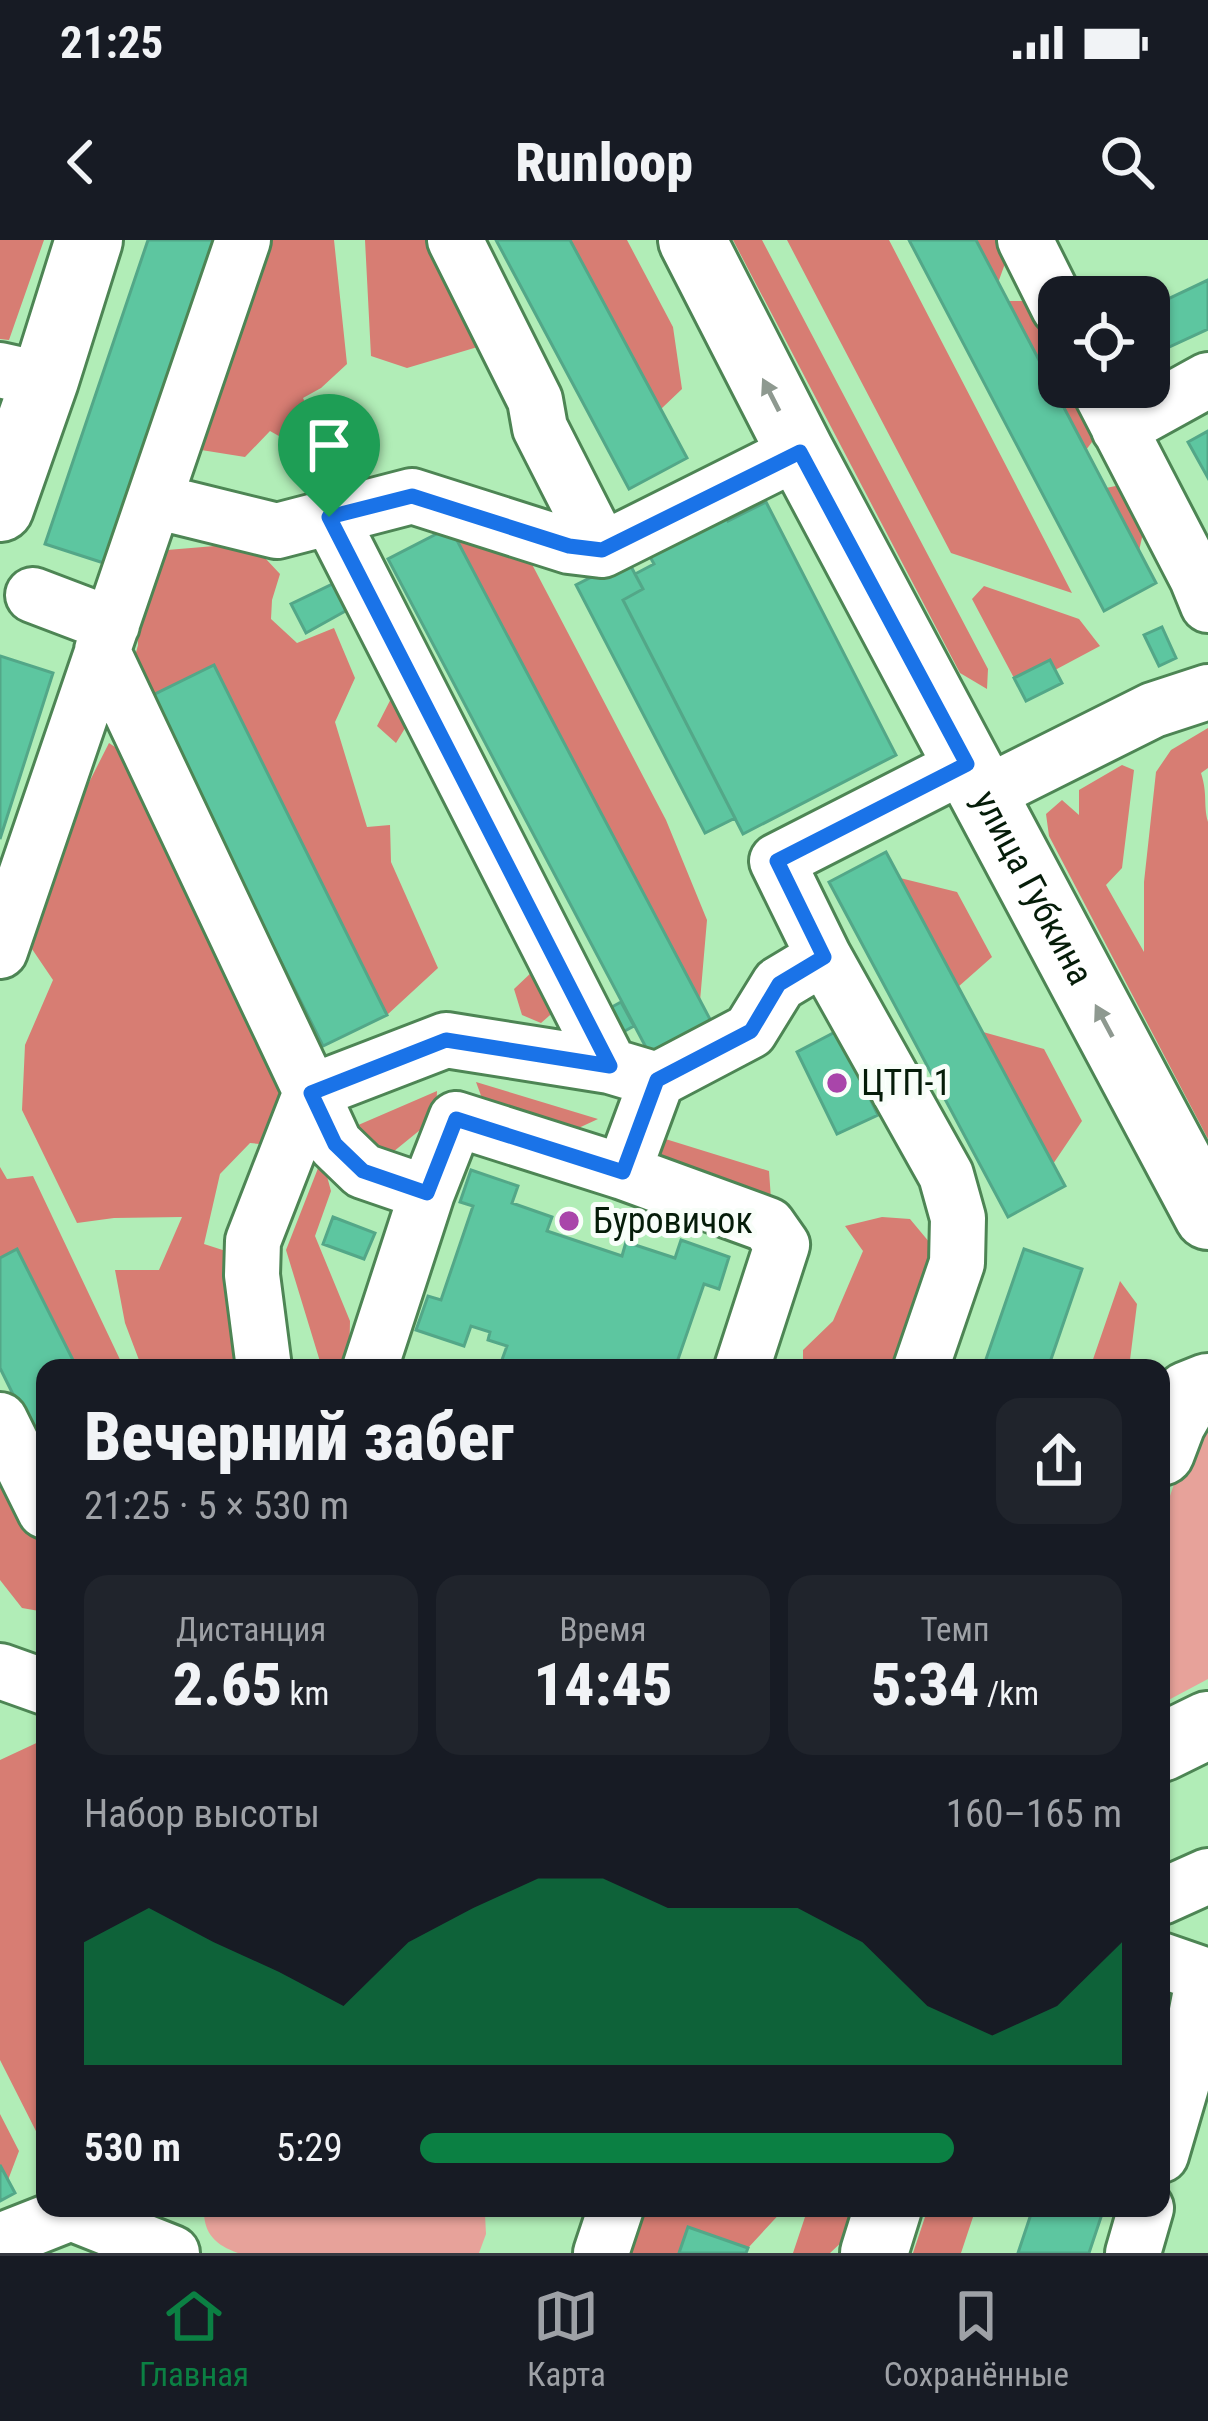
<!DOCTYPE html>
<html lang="ru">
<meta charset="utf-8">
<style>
body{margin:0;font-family:"Roboto Condensed",sans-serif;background:#20242c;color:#f1f3f6;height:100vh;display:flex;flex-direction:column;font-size:45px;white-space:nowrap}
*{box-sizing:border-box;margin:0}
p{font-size:39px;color:#9ea1a6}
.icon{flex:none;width:66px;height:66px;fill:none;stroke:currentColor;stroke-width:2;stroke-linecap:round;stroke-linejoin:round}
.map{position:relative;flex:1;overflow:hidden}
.side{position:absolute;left:36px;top:1119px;width:1134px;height:858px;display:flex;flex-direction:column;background:#171b24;border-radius:24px;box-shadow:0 3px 9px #0004}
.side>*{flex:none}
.controls{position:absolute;left:1038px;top:36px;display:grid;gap:24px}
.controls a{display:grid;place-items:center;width:132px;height:132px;border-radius:24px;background:#171b24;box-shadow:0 3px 9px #0004;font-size:60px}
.pin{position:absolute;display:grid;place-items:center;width:102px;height:102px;color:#fff;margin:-123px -51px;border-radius:50% 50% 50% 0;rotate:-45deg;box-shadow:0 0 12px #0007}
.pin .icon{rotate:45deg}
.round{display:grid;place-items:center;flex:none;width:126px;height:126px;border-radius:24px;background:#20242c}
.head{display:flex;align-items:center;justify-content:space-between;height:204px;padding:0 48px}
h1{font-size:66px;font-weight:800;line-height:90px}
.metrics{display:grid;grid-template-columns:repeat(3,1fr);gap:18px;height:204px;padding:12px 48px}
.metrics div{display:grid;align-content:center;border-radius:24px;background:#20242c;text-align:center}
.metrics b{font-size:60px;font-weight:800}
.metrics small{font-size:33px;font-weight:400}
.metrics p{font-size:33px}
.chart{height:336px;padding:24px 48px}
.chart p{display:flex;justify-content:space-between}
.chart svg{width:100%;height:216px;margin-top:12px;fill:#0b8043;opacity:.7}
ul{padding:0 48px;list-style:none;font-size:39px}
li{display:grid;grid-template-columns:192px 144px 1fr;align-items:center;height:90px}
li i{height:30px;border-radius:15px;background:#0b8043}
.status{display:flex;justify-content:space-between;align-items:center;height:84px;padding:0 60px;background:#171b24;direction:ltr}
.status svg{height:33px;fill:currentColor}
header{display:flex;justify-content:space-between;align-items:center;height:156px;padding:0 48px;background:#171b24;font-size:54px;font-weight:800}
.dock{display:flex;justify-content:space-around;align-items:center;height:168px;border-top:3px solid #363941;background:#171b24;font-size:33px;color:#9ea1a6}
.dock a{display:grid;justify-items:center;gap:6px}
.dock .active{color:#0b8043}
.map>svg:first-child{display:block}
.green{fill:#e7a29a}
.forest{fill:#d77d73}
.building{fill:#5dc6a0;stroke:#53a788;stroke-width:3}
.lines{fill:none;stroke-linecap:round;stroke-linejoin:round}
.minor-casing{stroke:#4d8554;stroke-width:60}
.major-casing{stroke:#4d8554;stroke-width:72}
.minor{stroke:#fff;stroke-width:54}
.major{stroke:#fff;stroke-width:66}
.oneway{fill:#8e9990}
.route-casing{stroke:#fff;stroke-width:24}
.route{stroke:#1a73e8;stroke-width:15}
.poi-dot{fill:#a945aa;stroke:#f8fef9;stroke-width:4.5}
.labels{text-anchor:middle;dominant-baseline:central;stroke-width:10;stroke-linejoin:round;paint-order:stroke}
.street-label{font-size:36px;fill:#051c09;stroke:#f8fef9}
.poi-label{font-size:36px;fill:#051c09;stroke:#f8fef9;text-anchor:start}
</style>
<div class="status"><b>21:25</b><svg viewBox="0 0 49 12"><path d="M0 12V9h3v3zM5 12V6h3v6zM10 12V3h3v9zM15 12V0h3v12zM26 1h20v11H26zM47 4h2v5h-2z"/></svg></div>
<header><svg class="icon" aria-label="back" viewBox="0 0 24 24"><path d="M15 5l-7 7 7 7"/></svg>Runloop<svg class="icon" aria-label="search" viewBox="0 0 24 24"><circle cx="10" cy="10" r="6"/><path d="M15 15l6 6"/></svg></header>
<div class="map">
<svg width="1208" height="2013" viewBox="0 0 1208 2013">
<rect width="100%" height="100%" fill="#b1edb7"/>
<path class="green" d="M1208 1172V1439L1161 1464V1283L1191 1193Z
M204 1968H479L485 1974 486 1994 479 2013H238C215 2005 203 1993 204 1968Z"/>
<path class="forest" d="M0 0H44L9 100 0 99Z
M266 0H334L347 124 321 148 303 158 314 182 293 204 270 191 245 217 195 209Z
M365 0H439L491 103 407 128 371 116Z
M570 0H627L673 87 682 149 661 169Z
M733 0H762L988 429 987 449 960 433Z
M787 0H889L1072 353 951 313Z
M976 0H1009L1012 4 998 43Z
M1008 61H1040L1057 91 1038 118Z
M1059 132V147H1087L1107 182 1086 210 1045 133Z
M1130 243 1147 275 1139 311 1106 248Z
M450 287 524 309 666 580 707 680 700 761Z
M251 303 280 334 272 360 271 379 297 403 334 388 355 438 335 482 367 587 390 585 391 622 438 728 387 775 214 425 149 457 129 438 138 405 136 360 167 310Z
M984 346 1079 379 1100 406 1055 430 1049 420 1014 438 972 359Z
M400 441 410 480 396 503 377 486Z
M1208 488V528L1201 533C1208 555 1203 564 1208 582V899L1049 596 1046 574 1062 560 1079 575V550L1122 525 1134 530 1122 628 1106 645 1144 712V642L1156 532 1171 510Z
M109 503 139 523 295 851 271 905 250 903 220 934 204 1004 235 1014 254 1128H180V1122L170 1128H142L125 1083 115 1030H159L182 977 114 978 77 983 22 870 25 805 53 740 32 709 74 572Z
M900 638 957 652 992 717 958 747Z
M533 731 565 762 541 783 522 775 514 749Z
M983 792 1044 809 1082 881 1053 924Z
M476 842 598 879 559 897 483 861Z
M437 851 436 877 393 912 353 905 349 889Z
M659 897 769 931 772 973 632 919Z
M322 918 331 951 315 996 350 1081 349 1128H322L286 1010Z
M0 927 7 939 33 936 124 1128H77L18 1010 0 1018Z
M882 977 910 979 945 1021 896 1128H803V1110L833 1081 863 1011 845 986Z
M1120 1041 1137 1064 1129 1128H1090Z
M0 1223 8 1260 45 1299V1372L22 1368 0 1340Z
M45 1499V1799L42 1903 0 1820V1520Z
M0 1874 19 1911 8 1940 0 1925Z
M630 1968H785L748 2008 688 1987 679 2013H628Z
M808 1968H855L844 2000 830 2013H793Z
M928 1968H976L961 2013H913Z"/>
<path class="building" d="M148 0H219L110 325 45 304Z
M496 0H570L687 218 629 249Z
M909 0H976L1156 343 1104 371Z
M1208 40V89L1154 114 1149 104V68Z
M1208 191V238L1188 202Z
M766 262 896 515 743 594 623 360 643 349 635 334 654 324 644 306 720 267 728 281Z
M450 287 712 783 650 815 388 319Z
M627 319 643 349 623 360 735 578 705 593 576 345Z
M343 339 358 364 306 393 291 364Z
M1162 387 1176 418 1159 426 1144 395Z
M0 416 53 433 0 599Z
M1050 420 1062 443 1026 461 1014 438Z
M214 425 387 775 323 806 149 457Z
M886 612 1065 946 1008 977 829 642Z
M621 762 634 786 623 792 610 768Z
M837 791 878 875 837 894 797 812Z
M471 930 518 946 512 963 552 977 547 991 622 1016 626 1002 675 1018 681 1000 729 1017 719 1049 704 1044 675 1128H499L507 1106 488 1100 490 1092 471 1086 464 1106 416 1090 428 1056 441 1060 473 966 460 962Z
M333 977 375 993 364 1019 323 1004Z
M17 1009 77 1128H45V1219L0 1128V1018Z
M1024 1009 1082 1029 1048 1128H983Z
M1161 1743 1177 1748 1161 1796Z
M0 1925 15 1953 0 1961Z
M1033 1968H1104L1089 2013H1018Z
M688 1987 748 2008 746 2013H679Z"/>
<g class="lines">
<g class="minor-casing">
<path id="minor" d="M455 0 535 160 540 188 602 310
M1025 0 1059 68
M0 130 45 140
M1098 147 1197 338 1208 365
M1119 189 1208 140
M155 261 277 291 412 256 569 306 602 310 800 211
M330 277 610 826
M33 355 112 385
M102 410 311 852 253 1001 252 1035 264 1128
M983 555 1153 470 1208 452
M0 711 243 0
M623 932 657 840
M427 953 363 931 335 904 311 852 446 800 610 826 657 840 750 791 779 744 824 717
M370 1128 427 953 456 879 623 932 768 985 782 1005 742 1128
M921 1128 957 1023 958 978 946 935 824 717 777 621 967 524
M0 1180 45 1271
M0 1431 45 1447
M1161 1657 1208 1636
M1161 1720 1204 1735 1185 1833 1161 1915
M0 2001 71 1973 172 2013
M601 2013 616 1968
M1133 2013 1146 1968"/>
</g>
<g class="major-casing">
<g id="major">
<path id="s1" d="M692 0 800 211 1208 976"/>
<path d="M0 268 45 140 89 0"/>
<path d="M1161 1212 1172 1183 1188 1155 1208 1147"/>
<path d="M1161 1508 1208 1485"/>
<path d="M874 2013 888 1968"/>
</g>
</g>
<use href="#minor" class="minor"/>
<use href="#major" class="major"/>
</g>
<defs><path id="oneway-solid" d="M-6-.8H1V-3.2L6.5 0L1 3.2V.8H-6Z" transform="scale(3)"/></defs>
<g class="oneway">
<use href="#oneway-solid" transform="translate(771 155) rotate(-117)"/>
<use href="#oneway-solid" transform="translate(1104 781) rotate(-118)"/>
</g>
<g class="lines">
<g class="route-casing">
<path id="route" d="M800 212 967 524 777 621 824 717 779 744 751 791 657 840 623 932 456 879 427 953 363 931 335 904 311 853 446 800 610 826 329 277 412 256 569 306 602 310Z"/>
</g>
<use href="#route" class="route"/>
</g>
<g class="poi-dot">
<circle cx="837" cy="843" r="12"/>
<circle cx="569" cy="981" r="12"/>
</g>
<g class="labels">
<g class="street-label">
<text stroke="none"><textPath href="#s1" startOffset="732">улица Губкина</textPath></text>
</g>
<g class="poi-label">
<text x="861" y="843">ЦТП-1</text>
<text x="593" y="981">Буровичок</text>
</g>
</g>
</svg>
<div class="controls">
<a><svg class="icon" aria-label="locate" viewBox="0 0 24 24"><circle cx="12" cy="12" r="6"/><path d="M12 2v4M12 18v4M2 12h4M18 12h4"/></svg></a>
</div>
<div class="pin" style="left:329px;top:277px;background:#1e9e55"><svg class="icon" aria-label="arrive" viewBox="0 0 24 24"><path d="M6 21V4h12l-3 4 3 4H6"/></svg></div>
<section class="side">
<div class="head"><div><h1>Вечерний забег</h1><p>21:25 · 5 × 530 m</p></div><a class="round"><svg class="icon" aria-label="share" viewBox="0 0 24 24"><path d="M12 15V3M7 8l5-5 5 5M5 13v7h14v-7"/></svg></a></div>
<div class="metrics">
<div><p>Дистанция</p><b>2.65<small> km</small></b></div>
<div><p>Время</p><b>14:45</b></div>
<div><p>Темп</p><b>5:34<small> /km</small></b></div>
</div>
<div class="chart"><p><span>Набор высоты</span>160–165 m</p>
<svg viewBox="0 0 160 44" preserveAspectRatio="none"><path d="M0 44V19L10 12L20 19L30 25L40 32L50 19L60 12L70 6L80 6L90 12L100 12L110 12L120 19L130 32L140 38L150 32L160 19V44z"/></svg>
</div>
<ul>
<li><b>530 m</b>5:29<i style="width:76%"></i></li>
</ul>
</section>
</div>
<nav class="dock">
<a class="active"><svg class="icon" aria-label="home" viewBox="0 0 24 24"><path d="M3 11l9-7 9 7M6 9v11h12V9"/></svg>Главная</a>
<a><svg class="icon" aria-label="map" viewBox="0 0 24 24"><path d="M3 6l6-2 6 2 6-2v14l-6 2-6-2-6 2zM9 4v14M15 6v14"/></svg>Карта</a>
<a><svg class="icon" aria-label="saved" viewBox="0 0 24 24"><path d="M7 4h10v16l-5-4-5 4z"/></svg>Сохранённые</a>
</nav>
